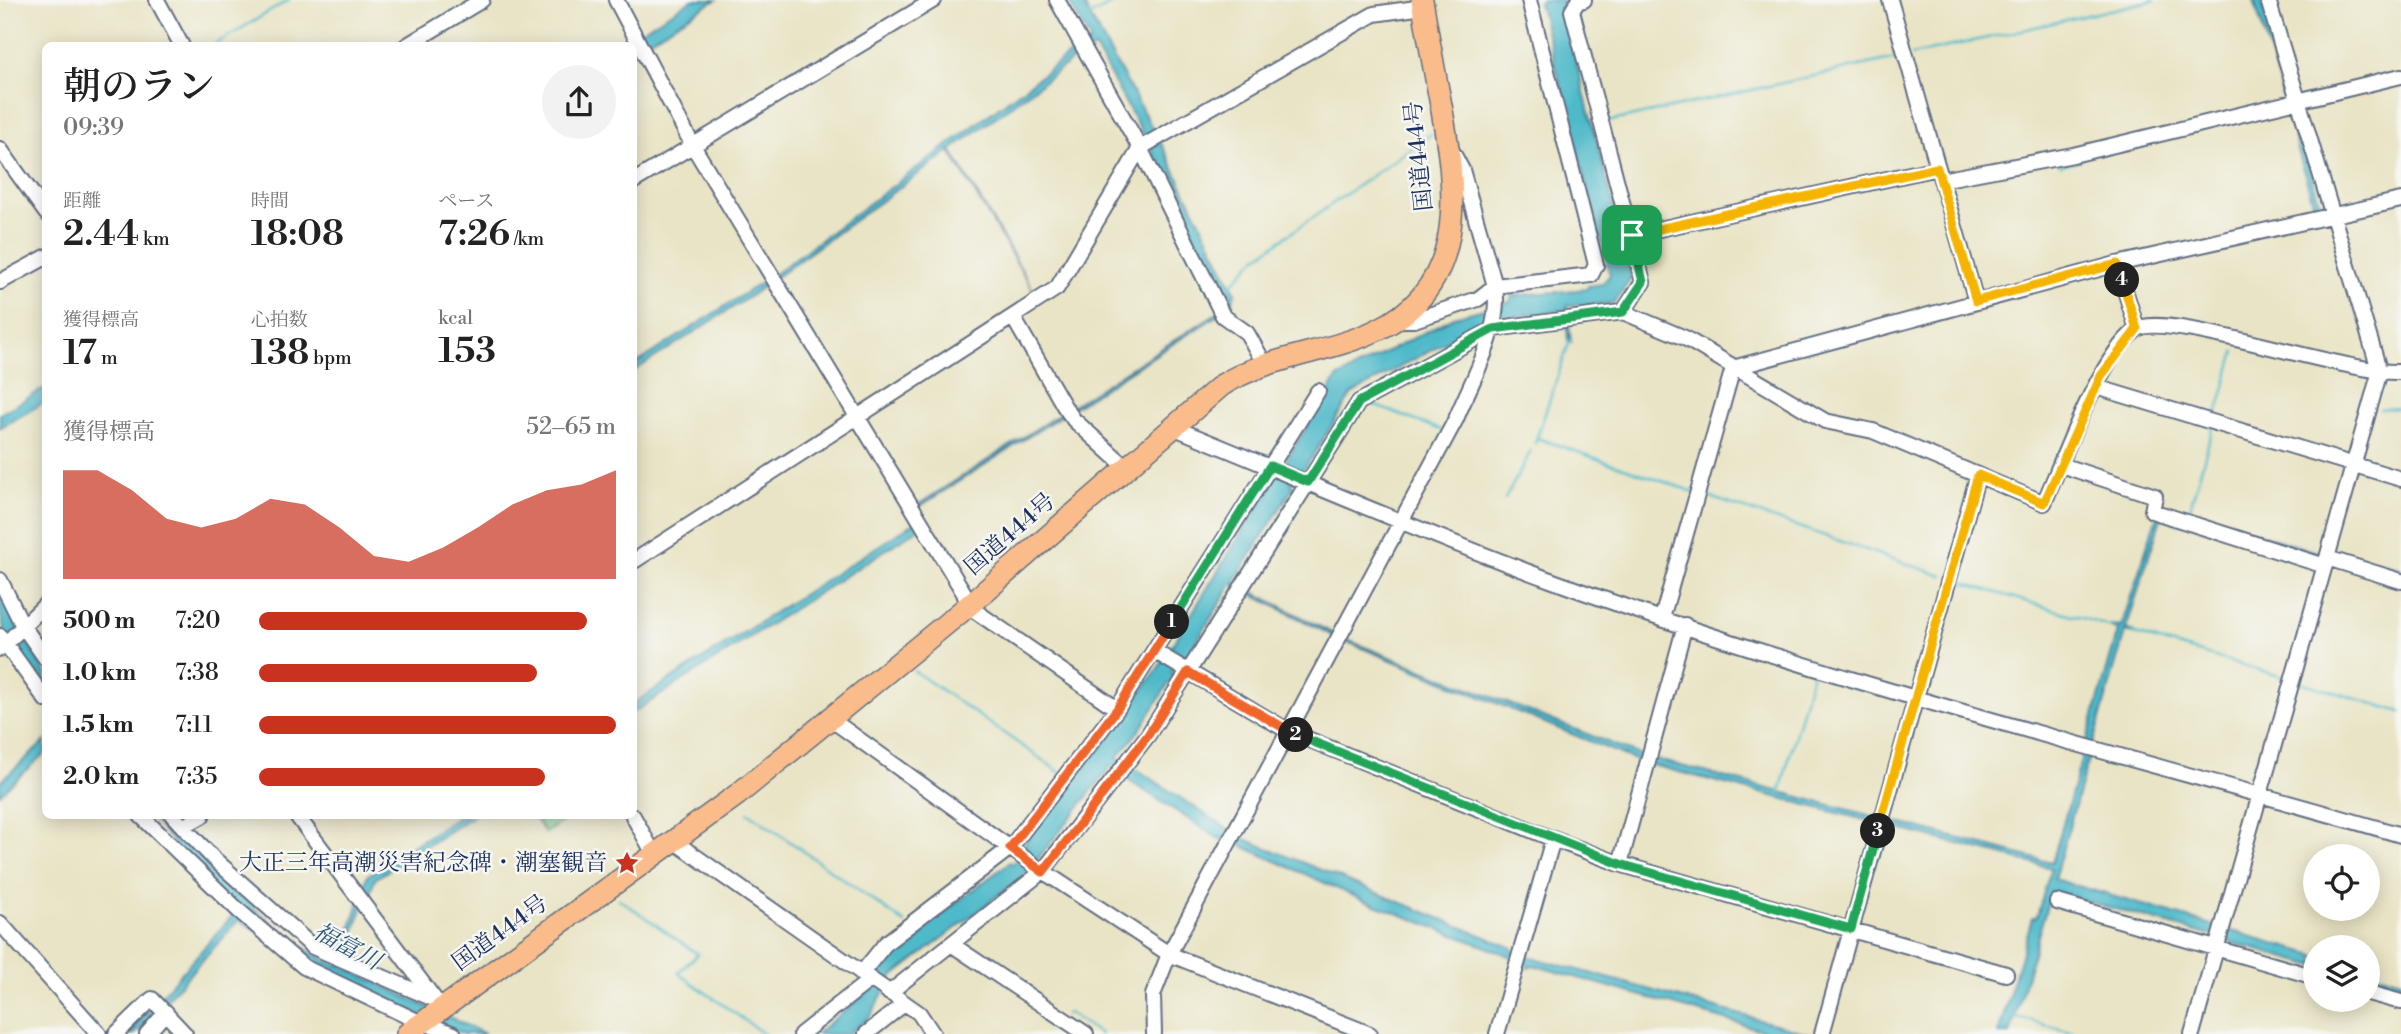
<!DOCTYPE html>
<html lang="ja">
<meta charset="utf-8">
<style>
body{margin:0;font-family:"Libre Bodoni","Noto Serif JP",serif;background:#f2f2f2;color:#222;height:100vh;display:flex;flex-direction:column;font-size:26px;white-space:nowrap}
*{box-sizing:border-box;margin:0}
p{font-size:23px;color:#767676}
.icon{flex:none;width:38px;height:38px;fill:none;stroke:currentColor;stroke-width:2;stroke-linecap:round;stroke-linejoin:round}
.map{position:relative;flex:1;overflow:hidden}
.details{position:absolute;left:42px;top:42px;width:595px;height:777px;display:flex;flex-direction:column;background:#fff;border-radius:10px;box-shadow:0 4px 18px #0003}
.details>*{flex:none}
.fabs{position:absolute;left:2303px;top:844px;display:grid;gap:14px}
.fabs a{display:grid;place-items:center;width:77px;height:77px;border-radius:50%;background:#fff;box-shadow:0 4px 18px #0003;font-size:35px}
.pin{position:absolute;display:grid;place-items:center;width:60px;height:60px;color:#fff;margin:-30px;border-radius:14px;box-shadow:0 4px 10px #0006}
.km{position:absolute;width:35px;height:35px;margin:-18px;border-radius:50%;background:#222;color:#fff;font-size:19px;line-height:35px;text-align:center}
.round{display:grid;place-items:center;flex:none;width:74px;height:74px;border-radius:37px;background:#f2f2f2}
.headline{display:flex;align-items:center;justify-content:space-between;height:119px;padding:0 21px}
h1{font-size:38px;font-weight:600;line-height:52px}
.figures{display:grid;grid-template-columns:repeat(3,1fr);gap:10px;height:119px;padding:7px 21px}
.figures div{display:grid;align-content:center}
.figures b{font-size:35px;font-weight:600}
.figures small{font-size:19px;font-weight:400}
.figures p{font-size:19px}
.chart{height:196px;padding:14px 21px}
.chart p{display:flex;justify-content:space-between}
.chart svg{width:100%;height:126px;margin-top:7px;fill:#c8321e;opacity:.7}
ul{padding:0 21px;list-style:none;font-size:23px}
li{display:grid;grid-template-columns:112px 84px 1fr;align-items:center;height:52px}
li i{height:18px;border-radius:9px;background:#c8321e}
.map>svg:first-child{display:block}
.green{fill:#8ad38f;stroke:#528176;stroke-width:2}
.water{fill:#4db9c9;stroke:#347494;stroke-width:2}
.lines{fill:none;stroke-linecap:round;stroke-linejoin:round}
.stream{stroke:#4db9c9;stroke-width:2.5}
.minor-casing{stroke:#636e82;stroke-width:18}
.highway-casing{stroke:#636e82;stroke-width:24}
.minor{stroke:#fff;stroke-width:14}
.highway{stroke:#fabc8b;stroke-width:21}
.split-1-casing{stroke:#fff;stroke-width:14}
.split-2-casing{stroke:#fff;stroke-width:14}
.split-3-casing{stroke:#fff;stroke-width:14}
.split-4-casing{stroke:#fff;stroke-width:14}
.split-5-casing{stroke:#fff;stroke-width:14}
.split-1{stroke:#22a559;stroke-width:9}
.split-2{stroke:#f0652b;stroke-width:9}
.split-3{stroke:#22a559;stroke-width:9}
.split-4{stroke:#f5b400;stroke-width:9}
.split-5{stroke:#f5b400;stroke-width:9}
.labels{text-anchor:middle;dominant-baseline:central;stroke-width:5;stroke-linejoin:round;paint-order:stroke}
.street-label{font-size:23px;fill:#1b2f5e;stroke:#f6f6f2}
.poi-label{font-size:23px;fill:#1b2f5e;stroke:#f6f6f2;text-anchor:end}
.water-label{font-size:24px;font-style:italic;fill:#2a587e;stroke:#f6f6f2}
</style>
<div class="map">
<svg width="2401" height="1034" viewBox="0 0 2401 1034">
<rect width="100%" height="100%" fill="#f6f6f2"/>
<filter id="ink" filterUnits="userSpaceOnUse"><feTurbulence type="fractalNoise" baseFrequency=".0143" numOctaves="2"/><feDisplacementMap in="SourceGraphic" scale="14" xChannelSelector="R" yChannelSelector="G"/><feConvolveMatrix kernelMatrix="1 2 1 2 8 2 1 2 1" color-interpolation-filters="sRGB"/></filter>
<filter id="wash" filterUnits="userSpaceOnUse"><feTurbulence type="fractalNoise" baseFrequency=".00686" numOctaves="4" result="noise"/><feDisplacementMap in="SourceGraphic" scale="28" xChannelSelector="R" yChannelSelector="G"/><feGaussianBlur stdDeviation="1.57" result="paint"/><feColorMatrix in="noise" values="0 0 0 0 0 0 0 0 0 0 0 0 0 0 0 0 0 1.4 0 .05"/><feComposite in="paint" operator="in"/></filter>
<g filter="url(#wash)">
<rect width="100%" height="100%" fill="#e9e4c5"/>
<path class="green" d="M534 816H570L545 833Z"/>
<path class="water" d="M692 0H716L647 41 644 38 634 44V49V46H616Z
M1068 0H1081L1154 131 1151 134 1158 144 1161 143 1235 292 1232 306 919 507 918 529 634 712V703L914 523 916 506 1226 307 1227 302 1151 149 1153 147 1147 135 1144 136 1095 48 1081 54 951 150 1035 293 950 151 746 299 634 371V365L773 275 1077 49 1089 44 1090 39Z
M1541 0H1564L1561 4 1568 31 1632 277 1614 303 1567 306 1571 342 1568 340 1565 310 1485 320 1352 394 1303 471 1300 469 1291 484 1294 486 1234 582 1342 638 1643 756 2052 863 2118 631 2111 627V625L2121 627 2161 504 2321 553 2323 557 2319 558 2161 518 2126 629 2134 632V634L2125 632 2054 879 2315 955V966L2230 942C2225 937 2216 931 2207 935L2051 891 2010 1034H1998L2032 918H2036L2038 913 2051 868 1640 762 1335 637 1232 584 1186 658 1182 657 1171 673 1174 675 1141 728 1117 758 1122 763 1118 768 1113 764 1026 874 891 978 870 1017 848 1034H816L863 996 889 954 1010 862 1013 864 1026 847 1024 844 1123 718 1160 665 1337 378 1454 317 1510 302 1512 296 1587 289 1588 286 1602 284 1610 275 1539 3Z
M2254 0H2261L2289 95 2283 97Z
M2292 106 2322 211 2316 213 2286 108Z
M45 388V402L0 428V414Z
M2333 549 2401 569V574L2333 554Z
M0 597 45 673V689C18 654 0 644 0 597Z
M45 741V753L0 794V782Z
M1132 766 1240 837 1513 948V952L1811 1034H1775L1533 965 1528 967 1523 961 1365 901 1222 837 1221 840 1123 777Z
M150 816H164C204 859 285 947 339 966L367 876 459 816H473L375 879 369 896H366L343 967 485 1034H463L316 967 239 920 135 1034H127L234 914Z
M2368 971 2401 981V992L2368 982Z"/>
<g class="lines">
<path class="stream" d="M1088 17 1119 0
M212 46 289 0
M1912 55 2154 0
M1607 122 1900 57
M2060 165 2081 160
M1638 241 1714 224
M1231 285 1257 257 1431 134
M1368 403 1441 430
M2380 409 2401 408
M2216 418 2235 351
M1537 438 1694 492
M1535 443 1570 340
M1704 495 1943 576
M1505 499 1531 451
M2188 515 2213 427
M1954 580 2112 627
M2132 633 2287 678
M914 671 1061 773
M2297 681 2401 712
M1779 795 1812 674
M748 812 905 923
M619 899 698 954 678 973 764 1034
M1066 1014 1069 1013 1100 1034
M2013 1016 2078 1034"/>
</g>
</g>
<g filter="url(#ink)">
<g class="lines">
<g class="minor-casing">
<path id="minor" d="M157 0 182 46
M616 0 693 146 964 593 968 606 1117 709
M1057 0 1140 148 1223 316 1247 333 1264 363
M1584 0 1578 1 1572 11 1643 282 1623 312
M1890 0 1976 301
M406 46 482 0
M0 149 46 213
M1941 180 2073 155 2401 76
M634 181 934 0
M1632 235 1937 168
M2117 264 2137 329
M0 282 46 257
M1013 317 1064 406 1074 420 1126 467
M1396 320H1414L1478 299 1495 286 1591 275 1596 265 1529 0
M1733 368 2117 264 2401 200
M2096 387 2401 479
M1172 427C1299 478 1424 534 1553 581 1829 682 2118 753 2401 835
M2061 465 2155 496 2152 511 2325 566
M2327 558 2401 581
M634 561 1057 288 1140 148 1374 14 1423 7
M0 580 23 626 46 659
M1662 618 1733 368
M0 636 46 700
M0 649 46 604
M1154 651 1288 731 1553 839 1620 864 2006 974
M832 720 1035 866 1169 954 1370 1034
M141 816 238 910 304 967 413 1019 454 1034
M173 816 213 858 313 947 436 1000
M297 816 436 1001
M633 816 654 854
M184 826 202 816
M675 842 919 1013 933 1034
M1620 864 1685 625
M2057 902 2315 977
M0 923 99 1034
M951 944 1086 1034
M861 974 886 943 1010 848 1117 709 1318 391
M889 993 1043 871 1148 735 1359 402 1493 329 1623 312 1685 338 1825 421 1873 431 2044 503C2064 458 2098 359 2136 330 2162 309 2349 375 2401 372
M2368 993 2401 1002
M116 1034 152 999 185 1034
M147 1034 166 1012
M801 1034 870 980
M866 1034 905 1003
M1154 1034 1153 995 1169 954 1456 419C1472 379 1502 331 1495 286L1462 170 1452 151
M1497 1034 1553 839
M1822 1034 1978 475
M2192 1034 2378 378V366L2268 0"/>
</g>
<g class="highway-casing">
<path id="highway" d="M407 1034 737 795 968 606 1222 385C1270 355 1327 354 1377 330 1470 286 1456 188 1441 105 1434 70 1428 35 1422 0"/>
</g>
<use href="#minor" class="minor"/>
<use href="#highway" class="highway"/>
</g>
</g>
<g class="lines" filter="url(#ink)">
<g class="split-1-casing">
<path id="split-1" d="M1172 622 1270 466 1308 482 1359 402 1493 329 1623 312 1643 282 1632 235"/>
</g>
<g class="split-2-casing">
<path id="split-2" d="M1172 622 1117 709 1010 848 1043 872 1148 735 1188 672 1296 735"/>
</g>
<g class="split-3-casing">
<path id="split-3" d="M1296 735 1620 864 1851 929 1878 831"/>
</g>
<g class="split-4-casing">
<path id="split-4" d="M1878 831 1978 475 2044 503 2101 376 2137 329 2122 280"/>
</g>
<g class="split-5-casing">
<path id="split-5" d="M1632 235 1937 168 1976 301 2117 264 2122 280"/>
</g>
<use href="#split-1" class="split-1"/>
<use href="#split-2" class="split-2"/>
<use href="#split-3" class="split-3"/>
<use href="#split-4" class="split-4"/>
<use href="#split-5" class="split-5"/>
</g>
<defs>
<g id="sight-bare" transform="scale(1.89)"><path d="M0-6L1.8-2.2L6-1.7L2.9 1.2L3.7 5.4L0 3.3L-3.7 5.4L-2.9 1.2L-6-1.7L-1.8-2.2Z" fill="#c8321e" stroke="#f6f6f2" stroke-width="2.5" paint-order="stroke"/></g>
</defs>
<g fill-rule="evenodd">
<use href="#sight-bare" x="627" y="863"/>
</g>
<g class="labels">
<g class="street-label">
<text transform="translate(1419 156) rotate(-96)">国道444号</text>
<text transform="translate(1010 534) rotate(-41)">国道444号</text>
<text transform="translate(500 933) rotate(-36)">国道444号</text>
</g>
<g class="poi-label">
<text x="607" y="863">大正三年高潮災害紀念碑・潮塞観音</text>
</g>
<g class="water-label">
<text transform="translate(347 947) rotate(28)">福富川</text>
</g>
</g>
</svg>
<div class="fabs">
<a><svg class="icon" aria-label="locate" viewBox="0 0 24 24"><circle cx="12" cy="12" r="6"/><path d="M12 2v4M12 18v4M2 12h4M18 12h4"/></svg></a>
<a><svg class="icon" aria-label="layers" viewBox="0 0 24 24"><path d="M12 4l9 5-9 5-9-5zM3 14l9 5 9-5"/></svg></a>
</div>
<div class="pin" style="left:1632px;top:235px;background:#1e9e55"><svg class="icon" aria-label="arrive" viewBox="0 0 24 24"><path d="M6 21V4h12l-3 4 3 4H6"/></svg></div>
<b class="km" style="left:1172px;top:622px">1</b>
<b class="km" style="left:1296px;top:735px">2</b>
<b class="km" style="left:1878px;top:831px">3</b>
<b class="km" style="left:2122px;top:280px">4</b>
<section class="details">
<div class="headline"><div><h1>朝のラン</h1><p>09:39</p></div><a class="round"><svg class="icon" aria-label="share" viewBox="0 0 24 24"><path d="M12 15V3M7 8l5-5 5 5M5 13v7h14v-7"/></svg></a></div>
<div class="figures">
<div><p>距離</p><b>2.44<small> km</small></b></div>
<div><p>時間</p><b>18:08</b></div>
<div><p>ペース</p><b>7:26<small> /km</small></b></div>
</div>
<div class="figures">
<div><p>獲得標高</p><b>17<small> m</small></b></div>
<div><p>心拍数</p><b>138<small> bpm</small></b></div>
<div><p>kcal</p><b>153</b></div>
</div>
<div class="chart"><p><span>獲得標高</span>52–65 m</p>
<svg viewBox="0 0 160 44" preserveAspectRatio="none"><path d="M0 44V6L10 6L20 13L30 23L40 26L50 23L60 16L70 18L80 26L90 36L100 38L110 33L120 26L130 18L140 13L150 11L160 6V44z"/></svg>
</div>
<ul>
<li><b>500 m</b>7:20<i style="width:92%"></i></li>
<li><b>1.0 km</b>7:38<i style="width:78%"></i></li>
<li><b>1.5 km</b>7:11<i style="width:100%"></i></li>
<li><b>2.0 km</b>7:35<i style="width:80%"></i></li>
</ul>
</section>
</div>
